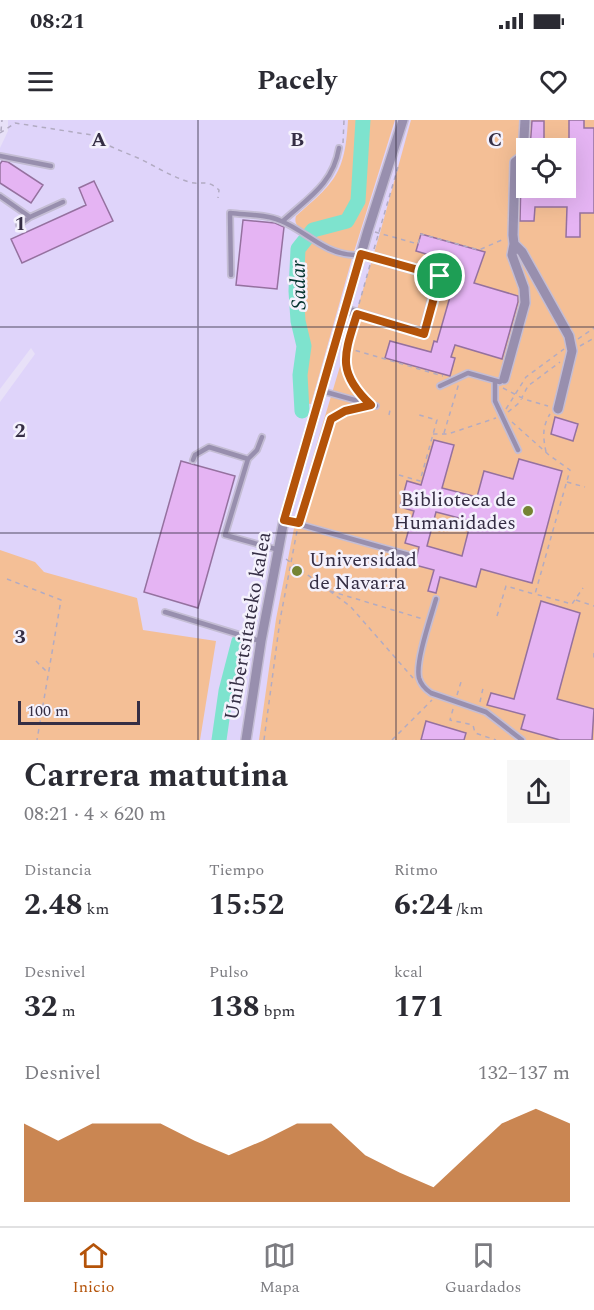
<!DOCTYPE html>
<html lang="es">
<meta charset="utf-8">
<style>
body{margin:0;font-family:Spectral,serif;background:#f7f7f7;color:#2b2b33;height:100vh;display:flex;flex-direction:column;font-size:22px;white-space:nowrap}
*{box-sizing:border-box;margin:0}
p{font-size:20px;color:#7c7c81}
.icon{flex:none;width:33px;height:33px;fill:none;stroke:currentColor;stroke-width:2;stroke-linecap:round;stroke-linejoin:round}
.map{position:relative;height:620px;overflow:hidden}
.side{display:flex;flex-direction:column;background:#fff;flex:1}
.side>*{flex:none}
.tools{position:absolute;left:516px;top:18px;display:grid;gap:12px}
.tools a{display:grid;place-items:center;width:60px;height:60px;border-radius:0px;background:#fff;box-shadow:0 6px 24px #0002;font-size:30px}
.scale{position:absolute;left:18px;bottom:15px;width:122px;box-sizing:border-box;padding-left:6px;border:3px solid #352e44;border-top:0;font-size:16px;line-height:21px;white-space:nowrap;color:#352e44;-webkit-text-stroke:4px #f4f1fc;paint-order:stroke}
.pin{position:absolute;display:grid;place-items:center;width:51px;height:51px;color:#fff;margin:-26px;border:3px solid #fff;border-radius:50%;box-shadow:0 2px 6px #0007}
.round{display:grid;place-items:center;flex:none;width:63px;height:63px;border-radius:0px;background:#f7f7f7}
.overview{display:flex;align-items:center;justify-content:space-between;height:102px;padding:0 24px}
h1{font-size:33px;font-weight:700;line-height:45px}
.metrics{display:grid;grid-template-columns:repeat(3,1fr);gap:9px;height:102px;padding:6px 24px}
.metrics div{display:grid;align-content:center}
.metrics b{font-size:30px;font-weight:700}
.metrics small{font-size:16px;font-weight:400}
.metrics p{font-size:16px}
.chart{height:168px;padding:12px 24px}
.chart p{display:flex;justify-content:space-between}
.chart svg{width:100%;height:108px;margin-top:6px;fill:#b45309;opacity:.7}
.status{display:flex;justify-content:space-between;align-items:center;height:42px;padding:0 30px;background:#fff;direction:ltr}
.status svg{height:16px;fill:currentColor}
header{display:flex;justify-content:space-between;align-items:center;height:78px;padding:0 24px;background:#fff;font-size:27px;font-weight:700}
.menu{display:flex;justify-content:space-around;align-items:center;height:84px;border-top:2px solid #e1e1e2;background:#fff;font-size:16px;color:#7c7c81}
.menu a{display:grid;justify-items:center;gap:3px}
.menu .on{color:#b45309}
.map>svg:first-child{display:block}
.built{fill:#dfd4fa;fill-rule:evenodd}
.green{fill:#f4bf96;fill-rule:evenodd}
.lines{fill:none;stroke-linecap:round;stroke-linejoin:round}
.river{stroke:#7ee3ce;stroke-width:15}
.building{fill:#e5b4f3;stroke:#95719f;stroke-width:1.5;fill-rule:evenodd}
.lane-casing{stroke:#c4bdd4;stroke-width:8}
.street-casing{stroke:#c4bdd4;stroke-width:12}
.path{stroke:#b2abc2;stroke-width:1.5;stroke-dasharray:4.5 4.5;stroke-linecap:butt}
.lane{stroke:#988fae;stroke-width:4.5}
.street{stroke:#988fae;stroke-width:9}
.route-casing{stroke:#fff;stroke-width:12}
.route{stroke:#b45309;stroke-width:8}
.grid{fill:none;stroke:#352e44;stroke-width:1.5;stroke-opacity:0.55}
.poi-dot{fill:#758433;stroke:#f4f1fc;stroke-width:2}
.labels{text-anchor:middle;dominant-baseline:central;stroke-width:5;stroke-linejoin:round;paint-order:stroke}
.poi-label{font-size:20px;fill:#352e44;stroke:#f4f1fc;text-anchor:end}
.street-label{font-size:20px;fill:#352e44;stroke:#f4f1fc}
.water-label{font-size:21px;font-style:italic;fill:#02342d;stroke:#f4f1fc}
.grid-label{font-size:20px;text-anchor:middle;font-weight:bold;fill:#352e44;stroke:#f4f1fc;stroke-width:5;stroke-linejoin:round;paint-order:stroke}
</style>
<div class="status"><b>08:21</b><svg viewBox="0 0 49 12"><path d="M0 12V9h3v3zM5 12V6h3v6zM10 12V3h3v9zM15 12V0h3v12zM26 1h20v11H26zM47 4h2v5h-2z"/></svg></div>
<header><svg class="icon" aria-label="menu" viewBox="0 0 24 24"><path d="M4 6h16M4 12h16M4 18h16"/></svg>Pacely<svg class="icon" aria-label="heart" viewBox="0 0 24 24"><path d="M12 20l-8-8c-3-5 5-10 8-4 3-6 11-1 8 4z"/></svg></header>
<div class="map">
<svg width="594" height="620" viewBox="0 0 594 620">
<rect width="100%" height="100%" fill="#e8e1f8"/>
<path class="built" d="M8 0H594V620H0V282L35 234 31 228 0 269V28L8 11ZM526 28H566V68H526Z"/>
<path class="green" d="M348 0H395L353 135 311 284 304 283V267L310 234 300 177 303 110C297 106 294 103 296 96 335 62 345 54 348 0Z
M411 0H594V620H259L276 499 299 383 380 113ZM526 28H566V68H526Z
M0 430 35 442 44 452 137 478 143 510 216 521 200 620H0Z"/>
<g class="lines">
<path class="river" d="M302 291 300 255 304 226 298 201 296 171 298 129 313 110 347 101 358 81 363 0
M219 620 226 571 239 521"/>
</g>
<path class="building" d="M569 0H584V8H594V93H580V117H566L567 87H535L534 101H520L521 59H526V68H566V23H569Z
M532 1H544V28H530Z
M2 41 8 42 43 65 31 83 0 63V44Z
M94 61 113 101 22 143 11 119 86 85 79 68Z
M243 100 275 103 284 107 277 169 236 165Z
M421 114 485 132 474 163 518 176V182L502 239 455 225 451 237 455 238 450 256 385 238 390 221 431 232 434 221 437 222 456 156 453 155 456 143 416 131Z
M555 297 578 304 573 321 551 314Z
M434 320 454 325 442 368 477 377 484 351 513 359 519 339 562 351 532 463 481 449 476 467 440 457 436 473 428 471 434 450 415 445 419 427 405 423 414 391 400 387 407 361 421 365ZM436 392 471 401 462 436 427 426Z
M181 341 235 356 198 488 144 472Z
M541 481 580 493 557 579 594 589 592 620H560L521 609 525 595 487 585 491 573 514 579Z
M426 601 466 613 464 620H421Z"/>
<g class="lines">
<g class="lane-casing">
<path id="lane" d="M0 36 51 46
M0 76 30 97 63 82
M283 101C308 78 333 64 339 28
M19 105 30 97
M231 155 230 93C246 95 266 94 281 101 306 111 324 134 354 135
M495 261V281L518 330
M440 266 468 253 500 262 504 259
M322 271 376 286
M262 317 257 330 248 339 225 415 279 430
M193 340 195 335 209 327 248 339
M284 400 409 435
M436 479C431 497 415 542 419 558 421 565 425 569 431 573L486 592 522 620
M165 492 260 521"/>
</g>
<g class="street-casing">
<path id="street" d="M525 0 523 36 515 42 513 115 514 124 522 132 569 216 572 231 558 289
M345 190 424 214 439 156 361 134
M504 259 525 183 524 168 512 135 514 124
M246 620 261 521 284 400 368 110 403 0"/>
</g>
<path class="path" d="M1 11 2 0
M0 13 15 3 92 15C106 26 122 31 138 38 155 46 170 56 189 62 202 66 206 58 219 70L218 78
M343 23 344 0
M375 112 418 124 421 114 479 130 504 119
M374 129 398 47
M359 184 370 145
M354 203C346 227 340 253 359 274
M578 219 594 208
M580 226 594 218
M347 228 443 256
M503 268 524 279 548 286
M506 289 526 257 564 229
M508 292 519 283 528 266 560 242
M389 295 390 290
M512 302 549 335 570 350 535 474 572 484 583 468
M444 313 459 263
M433 314H448L496 298
M546 332C543 317 542 307 550 294
M399 355 420 361 437 300 419 295
M567 362 585 367
M300 397 329 304 334 296 355 288
M286 439 350 486 413 558
M7 459 61 480 37 620
M330 471 423 499
M576 480 594 486
M497 496 506 466 534 474
M594 533V542
M36 541 48 553
M457 575 461 562
M480 582 483 568
M453 589 450 600 473 605 475 613 496 620
M264 620 280 500 297 411
M392 620 432 580"/>
<use href="#lane" class="lane"/>
<use href="#street" class="street"/>
</g>
<g class="lines">
<g class="route-casing">
<path id="route" d="M361 134 440 156 424 214 357 194C344 235 336 252 371 285L345 291 331 299 299 403 284 400Z"/>
</g>
<use href="#route" class="route"/>
</g>
<path class="grid" d="M198 0V620M396 0V620M0 207H594M0 413H594"/>
<g class="poi-dot">
<circle cx="528" cy="391" r="6"/>
<circle cx="297" cy="451" r="6"/>
</g>
<g class="labels">
<g class="poi-label">
<text x="516" y="380">Biblioteca de<tspan x="516" dy="23">Humanidades</tspan></text>
<text x="309" y="440" text-anchor="start">Universidad<tspan x="309" dy="23">de Navarra</tspan></text>
</g>
<g class="street-label">
<text transform="translate(248 506) rotate(-80)">Unibertsitateko kalea</text>
</g>
<g class="water-label">
<text transform="translate(299 165) rotate(-91)">Sadar</text>
</g>
</g>
<g class="grid-label">
<text x="99" y="26">A</text>
<text x="297" y="26">B</text>
<text x="495" y="26">C</text>
<text x="20" y="110">1</text>
<text x="20" y="317">2</text>
<text x="20" y="523">3</text>
</g>
</svg>
<div class="tools">
<a><svg class="icon" aria-label="locate" viewBox="0 0 24 24"><circle cx="12" cy="12" r="6"/><path d="M12 2v4M12 18v4M2 12h4M18 12h4"/></svg></a>
</div>
<div class="scale">100 m</div>
<div class="pin" style="left:440px;top:156px;background:#1e9e55"><svg class="icon" aria-label="arrive" viewBox="0 0 24 24"><path d="M6 21V4h12l-3 4 3 4H6"/></svg></div>
</div>
<section class="side">
<div class="overview"><div><h1>Carrera matutina</h1><p>08:21 · 4 × 620 m</p></div><a class="round"><svg class="icon" aria-label="share" viewBox="0 0 24 24"><path d="M12 15V3M7 8l5-5 5 5M5 13v7h14v-7"/></svg></a></div>
<div class="metrics">
<div><p>Distancia</p><b>2.48<small> km</small></b></div>
<div><p>Tiempo</p><b>15:52</b></div>
<div><p>Ritmo</p><b>6:24<small> /km</small></b></div>
</div>
<div class="metrics">
<div><p>Desnivel</p><b>32<small> m</small></b></div>
<div><p>Pulso</p><b>138<small> bpm</small></b></div>
<div><p>kcal</p><b>171</b></div>
</div>
<div class="chart"><p><span>Desnivel</span>132–137 m</p>
<svg viewBox="0 0 160 44" preserveAspectRatio="none"><path d="M0 44V12L10 19L20 12L30 12L40 12L50 19L60 25L70 19L80 12L90 12L100 25L110 32L120 38L130 25L140 12L150 6L160 12V44z"/></svg>
</div>
</section>
<nav class="menu">
<a class="on"><svg class="icon" aria-label="home" viewBox="0 0 24 24"><path d="M3 11l9-7 9 7M6 9v11h12V9"/></svg>Inicio</a>
<a><svg class="icon" aria-label="map" viewBox="0 0 24 24"><path d="M3 6l6-2 6 2 6-2v14l-6 2-6-2-6 2zM9 4v14M15 6v14"/></svg>Mapa</a>
<a><svg class="icon" aria-label="saved" viewBox="0 0 24 24"><path d="M7 4h10v16l-5-4-5 4z"/></svg>Guardados</a>
</nav>
